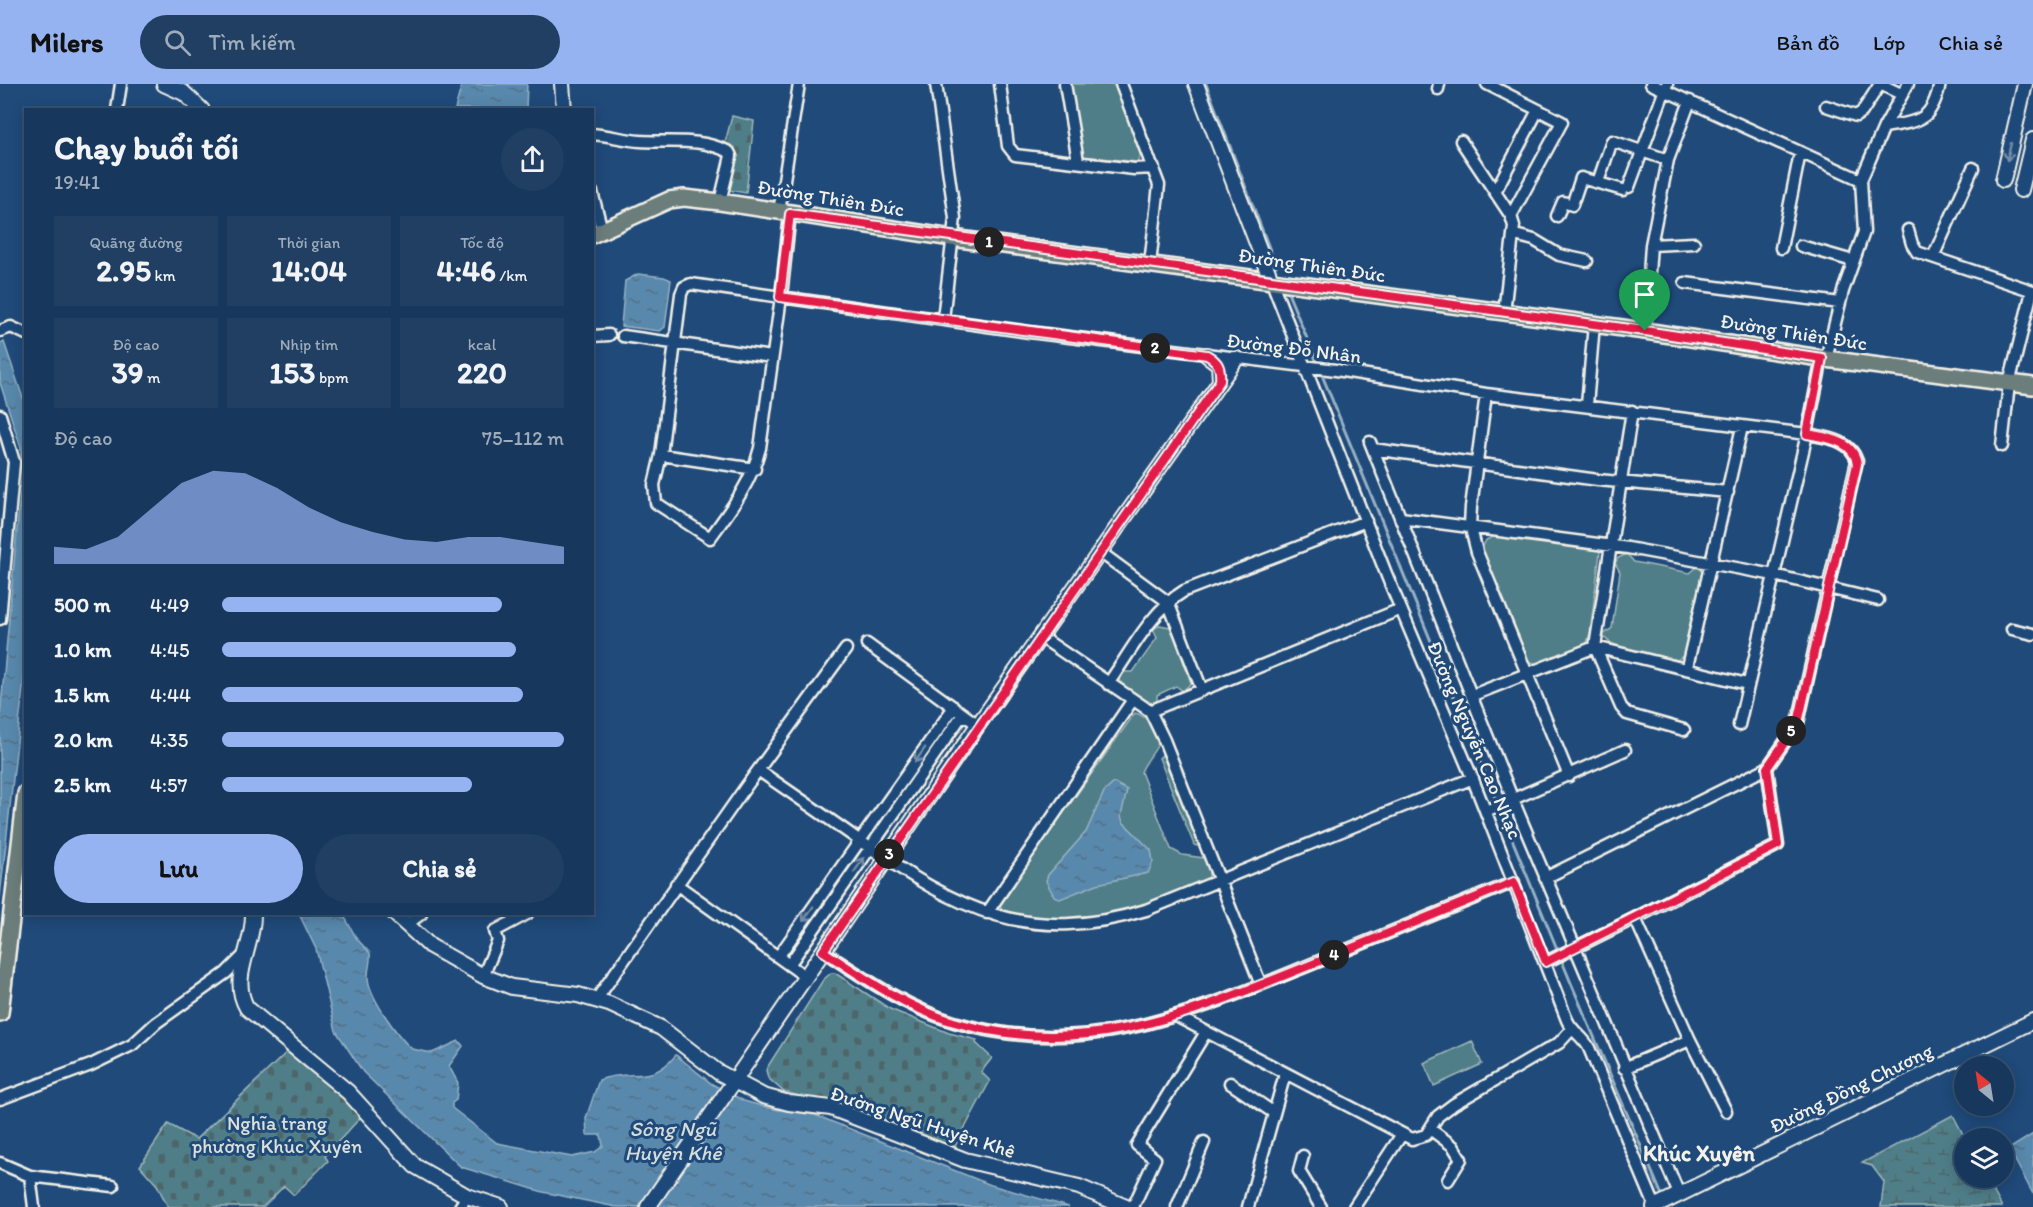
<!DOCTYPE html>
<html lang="vi">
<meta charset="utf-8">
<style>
body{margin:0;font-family:Itim,sans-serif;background:#203f62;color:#f1f3f6;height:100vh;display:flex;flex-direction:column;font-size:22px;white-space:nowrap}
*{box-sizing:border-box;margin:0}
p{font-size:20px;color:#9eacbb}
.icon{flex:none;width:33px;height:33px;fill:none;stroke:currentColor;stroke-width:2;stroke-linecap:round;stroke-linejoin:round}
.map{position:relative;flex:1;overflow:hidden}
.sheet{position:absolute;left:24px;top:24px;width:570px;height:807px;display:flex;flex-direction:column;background:#17385c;border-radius:0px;box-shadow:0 3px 15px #0003,0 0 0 2px #365272}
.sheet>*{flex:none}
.needle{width:39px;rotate:330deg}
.tools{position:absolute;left:1954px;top:972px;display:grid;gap:12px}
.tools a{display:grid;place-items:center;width:60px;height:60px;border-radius:50%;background:#17385c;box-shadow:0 3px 15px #0003,0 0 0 2px #365272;font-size:30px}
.pin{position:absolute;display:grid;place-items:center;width:51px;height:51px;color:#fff;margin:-62px -26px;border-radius:50% 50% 50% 0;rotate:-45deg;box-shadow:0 0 6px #0007}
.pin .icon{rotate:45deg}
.km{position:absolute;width:30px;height:30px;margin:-15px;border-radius:50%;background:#222;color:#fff;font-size:16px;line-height:30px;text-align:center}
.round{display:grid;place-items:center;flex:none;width:63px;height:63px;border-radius:32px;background:#203f62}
.head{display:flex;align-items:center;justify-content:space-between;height:102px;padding:0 30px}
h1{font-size:33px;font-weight:700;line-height:45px}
.figures{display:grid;grid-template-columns:repeat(3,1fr);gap:9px;height:102px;padding:6px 30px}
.figures div{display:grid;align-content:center;border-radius:0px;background:#203f62;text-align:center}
.figures b{font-size:30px;font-weight:700}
.figures small{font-size:16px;font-weight:400}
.figures p{font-size:16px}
.chart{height:168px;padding:12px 30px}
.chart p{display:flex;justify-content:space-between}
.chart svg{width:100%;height:108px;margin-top:6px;fill:#95b2f1;opacity:.7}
.cta{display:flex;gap:12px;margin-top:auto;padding:12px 30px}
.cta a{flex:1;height:69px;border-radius:36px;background:#95b2f1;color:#111;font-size:24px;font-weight:700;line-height:69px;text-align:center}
.cta a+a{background:#203f62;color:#f1f3f6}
ul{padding:0 30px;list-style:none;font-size:20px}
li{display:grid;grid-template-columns:96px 72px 1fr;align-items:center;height:45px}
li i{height:15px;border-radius:8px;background:#95b2f1}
header{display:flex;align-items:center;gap:36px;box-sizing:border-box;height:84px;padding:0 30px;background:#95b2f1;color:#111}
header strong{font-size:28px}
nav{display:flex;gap:33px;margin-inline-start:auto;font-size:21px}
.search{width:420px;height:54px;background:#203f62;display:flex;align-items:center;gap:15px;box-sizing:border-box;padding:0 21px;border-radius:33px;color:#9eacbb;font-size:22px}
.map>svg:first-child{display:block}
.grass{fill:url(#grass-tufts);stroke:#a2b8b8;stroke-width:1.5}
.wetland{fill:url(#wetland-marsh);stroke:#a2b8b8;stroke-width:1.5}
.cemetery{fill:url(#cemetery-stones);stroke:#a2b8b8;stroke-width:1.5}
.green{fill:#507e88;stroke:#a2b8b8;stroke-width:1.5}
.water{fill:url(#water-ripples);stroke:#97b2c4;stroke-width:1.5}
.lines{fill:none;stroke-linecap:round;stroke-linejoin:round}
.stream{stroke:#97b2c4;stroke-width:3}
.street-casing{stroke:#f4f1e8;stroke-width:15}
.secondary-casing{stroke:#f4f1e8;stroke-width:18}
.primary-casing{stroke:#f4f1e8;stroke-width:20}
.street{stroke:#1f4a7a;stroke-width:10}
.secondary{stroke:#1f4a7a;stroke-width:14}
.primary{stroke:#6c7e7c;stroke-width:15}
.oneway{stroke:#748da6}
.route-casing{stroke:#fff;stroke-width:12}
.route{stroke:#e11d48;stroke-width:8}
.labels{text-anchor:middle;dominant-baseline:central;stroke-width:6;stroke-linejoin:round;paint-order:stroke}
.street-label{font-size:20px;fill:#f4f1e8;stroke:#1f4a7a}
.park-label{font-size:20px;fill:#dbe0da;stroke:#1f4a7a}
.water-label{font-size:21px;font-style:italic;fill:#d5dcdc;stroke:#1f4a7a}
.quarter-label{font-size:22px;font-weight:bold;fill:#f4f1e8;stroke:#1f4a7a}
</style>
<header>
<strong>Milers</strong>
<div class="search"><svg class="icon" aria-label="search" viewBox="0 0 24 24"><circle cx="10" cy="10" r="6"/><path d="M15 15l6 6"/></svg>Tìm kiếm</div>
<nav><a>Bản đồ</a><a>Lớp</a><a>Chia sẻ</a></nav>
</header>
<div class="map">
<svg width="2033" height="1123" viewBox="0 0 2033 1123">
<defs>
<pattern id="grass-tufts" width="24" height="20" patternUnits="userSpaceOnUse" patternTransform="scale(1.5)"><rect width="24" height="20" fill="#507e88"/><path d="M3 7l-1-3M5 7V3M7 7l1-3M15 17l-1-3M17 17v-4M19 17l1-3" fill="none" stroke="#4d666a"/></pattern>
<pattern id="wetland-marsh" width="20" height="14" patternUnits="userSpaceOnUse" patternTransform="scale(1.5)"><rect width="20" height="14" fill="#507e88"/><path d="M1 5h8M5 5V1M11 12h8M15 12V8" fill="none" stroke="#4d666a"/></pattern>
<pattern id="cemetery-stones" width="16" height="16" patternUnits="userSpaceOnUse" patternTransform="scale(1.5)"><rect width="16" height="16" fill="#507e88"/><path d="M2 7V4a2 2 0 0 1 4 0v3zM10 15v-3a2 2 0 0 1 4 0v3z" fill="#4d666a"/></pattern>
<pattern id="water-ripples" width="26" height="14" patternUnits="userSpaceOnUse" patternTransform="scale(1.5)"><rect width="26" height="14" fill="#5988ac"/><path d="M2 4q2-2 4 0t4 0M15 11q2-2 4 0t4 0" fill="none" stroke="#536e83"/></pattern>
</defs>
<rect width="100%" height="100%" fill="#1f4a7a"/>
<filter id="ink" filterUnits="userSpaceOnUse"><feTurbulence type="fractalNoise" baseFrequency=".0167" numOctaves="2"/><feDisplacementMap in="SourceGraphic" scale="12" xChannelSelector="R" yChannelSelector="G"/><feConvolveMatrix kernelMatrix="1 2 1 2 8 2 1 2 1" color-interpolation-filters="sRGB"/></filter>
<g filter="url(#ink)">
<path class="grass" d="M1163 670 1200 763 1194 761 1159 674Z"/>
<path class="wetland" d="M1953 1031 1965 1054V1094H1986L2002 1123H1881L1884 1098 1872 1082 1862 1079Z"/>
<path class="cemetery" d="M732 32 754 37 746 109 728 106 735 64 725 59Z
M831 889H835L890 925 949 949 977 956 976 959 992 974 981 988 990 997 953 1066 834 1021 784 1008 768 994 766 986 770 979 823 896Z
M289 966 323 994 361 1033 325 1072 328 1077 294 1111 284 1102 263 1123H168L157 1101 140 1082 168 1040 196 1055Z"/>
<path class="green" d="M1070 0H1114L1142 69 1137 78 1083 72Z
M1497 451 1597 465 1600 468 1590 549 1587 559 1537 580 1528 577 1482 464 1486 456Z
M1627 470 1634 478 1690 489 1698 482 1704 490 1685 570 1678 576C1662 572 1608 566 1603 551L1612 544 1620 488 1615 479 1618 474Z
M1160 541 1170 543 1174 551 1191 599 1183 607 1176 602 1157 611V619L1147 621 1122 603 1120 595 1124 588H1133L1157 554 1153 545Z
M1135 629C1146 631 1162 650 1157 662 1152 671 1145 678 1141 688L1171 765 1182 771 1204 774 1209 781V794C1167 820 1092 839 1043 836 1029 835 1015 830 1002 827L999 820 1012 801Z
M1472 957 1482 980 1434 1002 1424 979Z"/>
<path class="water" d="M462 0H527L526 25H455Z
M638 190 664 193 671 196 665 243 660 247 621 242 625 197Z
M4 258 25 320 26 577 0 813V633L22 391 21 364 0 299V259Z
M1114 699 1127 706 1121 732 1123 738 1151 766 1153 778 1148 789 1097 800 1060 815 1054 812 1046 797 1048 791 1086 748 1104 708Z
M299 830H343L357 855 370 869C371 878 368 884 368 892 367 910 398 953 412 965L432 969 459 957 463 962 449 982 458 999 456 1016 452 1019V1024L497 1059 572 1073 595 1068 603 1062 601 1051H587L586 1034 599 996C634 983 649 1003 676 971L712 1000 744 1017 773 1025 815 1031 991 1101 1069 1123H616L543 1108 461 1083 363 988 336 947 316 865Z
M2033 1050V1110L2009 1065Z"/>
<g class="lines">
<path class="stream" d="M1206 0 1276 182
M1288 209 1316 276
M1322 291 1571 899 1661 1109"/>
<g class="street-casing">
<path id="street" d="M936 0 955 134 943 235
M1000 0 1008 62 1015 71 1134 85 1154 84
M1065 0 1078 77
M1121 0 1159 101 1150 180
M1487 0 1562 38 1511 132
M1651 0 1861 96
M1438 5 1439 0
M1826 22 1856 32 1862 28 1880 0 1901 10
M117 26 121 0
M1884 43C1920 37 1931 38 1940 0
M592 50C608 51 624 56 640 57 671 59 700 53 729 68L731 72 720 118
M1461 57 1511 132 1514 142 1504 229
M1598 98 1612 57 1668 76
M1629 103 1667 0
M592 108 602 146
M1495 108 1538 26
M779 128 799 0
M790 130 781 213 1029 248 1336 286 1486 310 1807 350 1822 274
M1557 132 1563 118 1572 121 1581 94 1623 106
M1908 146 1912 160 1917 168 2033 207
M1515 151 1534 156 1559 171 1587 177
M1651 161 1694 159
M1801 162 1853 177
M1781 164 1800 69
M1933 173 1973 84
M1271 196 1387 492 1474 698 1567 936C1572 948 1583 952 1589 964L1655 1122
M1685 199 1840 219
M691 200 781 213 760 364C751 399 732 424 710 454L656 419 654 401 661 371 681 210 684 203Z
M0 247 11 243 26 250
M1645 247 1651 161 1668 76 1690 17
M592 252 609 251
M623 252 772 273
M1826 275 1843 207 1864 148 1861 96 1884 43 1908 0
M1486 310 1471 423 1470 441 1477 468 1569 692
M1587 321 1594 240
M1632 327 1595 563 1621 623 1627 630 1684 646
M0 331 14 378 0 535
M1370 358 1513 716 1679 1110
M2002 362 2009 300 2032 207
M1373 365 1598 396 1728 408
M661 371 755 385
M1401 434 1628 464 1774 491 1828 504 1798 639 1767 684
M1100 468 1168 518 1202 606
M2012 545 2033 550
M1041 553 1150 627 1164 656 1261 901
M867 560 978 641
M1687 583 1742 343
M1108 600C1130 569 1151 527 1184 507L1366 437
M1473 611 1595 563 1747 600
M1150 627 1401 525
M1739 641 1807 350C1827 354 1850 355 1857 377L1828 504 1878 516
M758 686C793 710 828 734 863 759 958 826 1029 862 1146 826L1473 694
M1486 727 1625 666
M1545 794 1767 684 1778 761 1635 834 1690 956 1726 1027
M676 800 806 893
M987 829 1132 617
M406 841 421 830
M823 867C864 894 907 924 954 938 1087 978 1196 927 1317 878 1383 851 1448 825 1514 798
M778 873 954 623
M1546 878 1635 834
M789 881 963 630
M483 892 498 857 495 847 527 830
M596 916 745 704 846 565
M1178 933 1412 1055 1426 1051 1438 1032 1454 1020 1559 959 1571 946
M1624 984 1690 956
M1230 999 1274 1029
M0 1015 91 981 132 961 156 939 226 889 245 870
M1430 1045 1453 1062 1461 1075 1448 1096
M1303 1072 1299 1087 1321 1123
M0 1079 30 1092 113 1102
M30 1092 34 1123
M460 1123 467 1112
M1133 1123 1155 1075 1137 1061 1206 948
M1177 1123 1204 1058
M1248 1123 1285 990
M1354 1123 1402 1050"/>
</g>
<g class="secondary-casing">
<path id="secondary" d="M164 0 184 9 202 26
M562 0 564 26
M1196 0 1271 196
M2003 96 2025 0
M2021 106 2033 56
M1207 271 1219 280 1220 297
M253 830C254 863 229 893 247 924L348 1008 415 1082 467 1112 501 1123
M395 830 430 862 483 892 512 903 578 911 609 920 661 944 718 988 763 1012 789 1019 831 1024 965 1076 1079 1103 1126 1123
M648 1123 978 641 1236 275
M1654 1123 2033 937"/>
</g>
<g class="primary-casing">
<path id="primary" d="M592 151 669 116 684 114 720 118 952 154 1645 247 1826 275 2033 302
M0 929 26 709"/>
</g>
<use href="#street" class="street"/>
<use href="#secondary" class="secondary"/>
<use href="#primary" class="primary"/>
</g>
<defs><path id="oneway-shaft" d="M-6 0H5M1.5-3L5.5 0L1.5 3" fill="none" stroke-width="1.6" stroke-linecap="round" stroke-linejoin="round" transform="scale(1.5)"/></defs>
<g class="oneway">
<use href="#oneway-shaft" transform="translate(2009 68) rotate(103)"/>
<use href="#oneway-shaft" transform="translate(920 671) rotate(125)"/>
<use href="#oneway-shaft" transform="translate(859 781) rotate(-55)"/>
<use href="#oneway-shaft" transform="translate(808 830) rotate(125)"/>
</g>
</g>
<g class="lines" filter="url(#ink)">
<g class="route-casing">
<path id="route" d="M790 130 1645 247 1822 274 1807 350C1827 354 1854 356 1857 380L1798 639 1767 684 1778 761 1546 878 1514 798C1447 825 1380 853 1313 880 1193 928 1087 977 954 938 907 924 864 894 823 867L1220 297C1221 284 1219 278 1207 271L780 213Z"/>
</g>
<use href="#route" class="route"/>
</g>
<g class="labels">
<g class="street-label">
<text transform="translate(831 114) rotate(9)">Đường Thiên Đức</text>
<text transform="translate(1312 181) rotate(8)">Đường Thiên Đức</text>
<text transform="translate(1794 248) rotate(9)">Đường Thiên Đức</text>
<text transform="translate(1294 264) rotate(7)">Đường Đỗ Nhân</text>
<text transform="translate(1475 656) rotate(67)">Đường Nguyễn Cao Nhạc</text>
<text transform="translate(1851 1004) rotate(-26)">Đường Đồng Chương</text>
<text transform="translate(923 1038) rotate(18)">Đường Ngũ Huyện Khê</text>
</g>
<g class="park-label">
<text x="277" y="1039">Nghĩa trang<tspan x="277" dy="23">phường Khúc Xuyên</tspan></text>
</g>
<g class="water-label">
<text x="673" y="1044">Sông Ngũ<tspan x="673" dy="24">Huyện Khê</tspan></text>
</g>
<g class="quarter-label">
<text x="1699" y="1069">Khúc Xuyên</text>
</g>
</g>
</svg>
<div class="tools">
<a><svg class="needle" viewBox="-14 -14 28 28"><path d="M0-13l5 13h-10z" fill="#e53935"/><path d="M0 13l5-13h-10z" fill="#9eacbb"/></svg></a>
<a><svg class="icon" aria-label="layers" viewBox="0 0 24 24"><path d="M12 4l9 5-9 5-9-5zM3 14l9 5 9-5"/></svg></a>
</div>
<div class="pin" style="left:1645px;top:247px;background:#1e9e55"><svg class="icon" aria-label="arrive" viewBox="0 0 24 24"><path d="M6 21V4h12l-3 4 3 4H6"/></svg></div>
<b class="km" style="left:989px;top:158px">1</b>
<b class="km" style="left:1155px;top:264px">2</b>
<b class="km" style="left:889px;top:770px">3</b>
<b class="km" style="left:1334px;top:871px">4</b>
<b class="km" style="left:1791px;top:647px">5</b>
<section class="sheet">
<div class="head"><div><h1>Chạy buổi tối</h1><p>19:41</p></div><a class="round"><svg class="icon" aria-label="share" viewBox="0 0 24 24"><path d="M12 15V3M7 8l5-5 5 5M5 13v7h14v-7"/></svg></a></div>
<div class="figures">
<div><p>Quãng đường</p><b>2.95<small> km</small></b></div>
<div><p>Thời gian</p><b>14:04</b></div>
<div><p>Tốc độ</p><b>4:46<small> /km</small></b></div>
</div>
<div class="figures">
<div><p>Độ cao</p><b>39<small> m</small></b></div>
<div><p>Nhịp tim</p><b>153<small> bpm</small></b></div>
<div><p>kcal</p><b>220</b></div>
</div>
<div class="chart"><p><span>Độ cao</span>75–112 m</p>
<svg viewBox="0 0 160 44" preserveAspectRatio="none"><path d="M0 44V37L10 38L20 33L30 22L40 11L50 6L60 7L70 13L80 21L90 27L100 31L110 34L120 35L130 33L140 33L150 35L160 37V44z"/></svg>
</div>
<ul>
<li><b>500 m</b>4:49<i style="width:82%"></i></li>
<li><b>1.0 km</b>4:45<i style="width:86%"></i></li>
<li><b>1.5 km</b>4:44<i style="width:88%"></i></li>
<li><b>2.0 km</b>4:35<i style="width:100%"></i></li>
<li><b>2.5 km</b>4:57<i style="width:73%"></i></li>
</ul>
<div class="cta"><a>Lưu</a><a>Chia sẻ</a></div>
</section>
</div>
